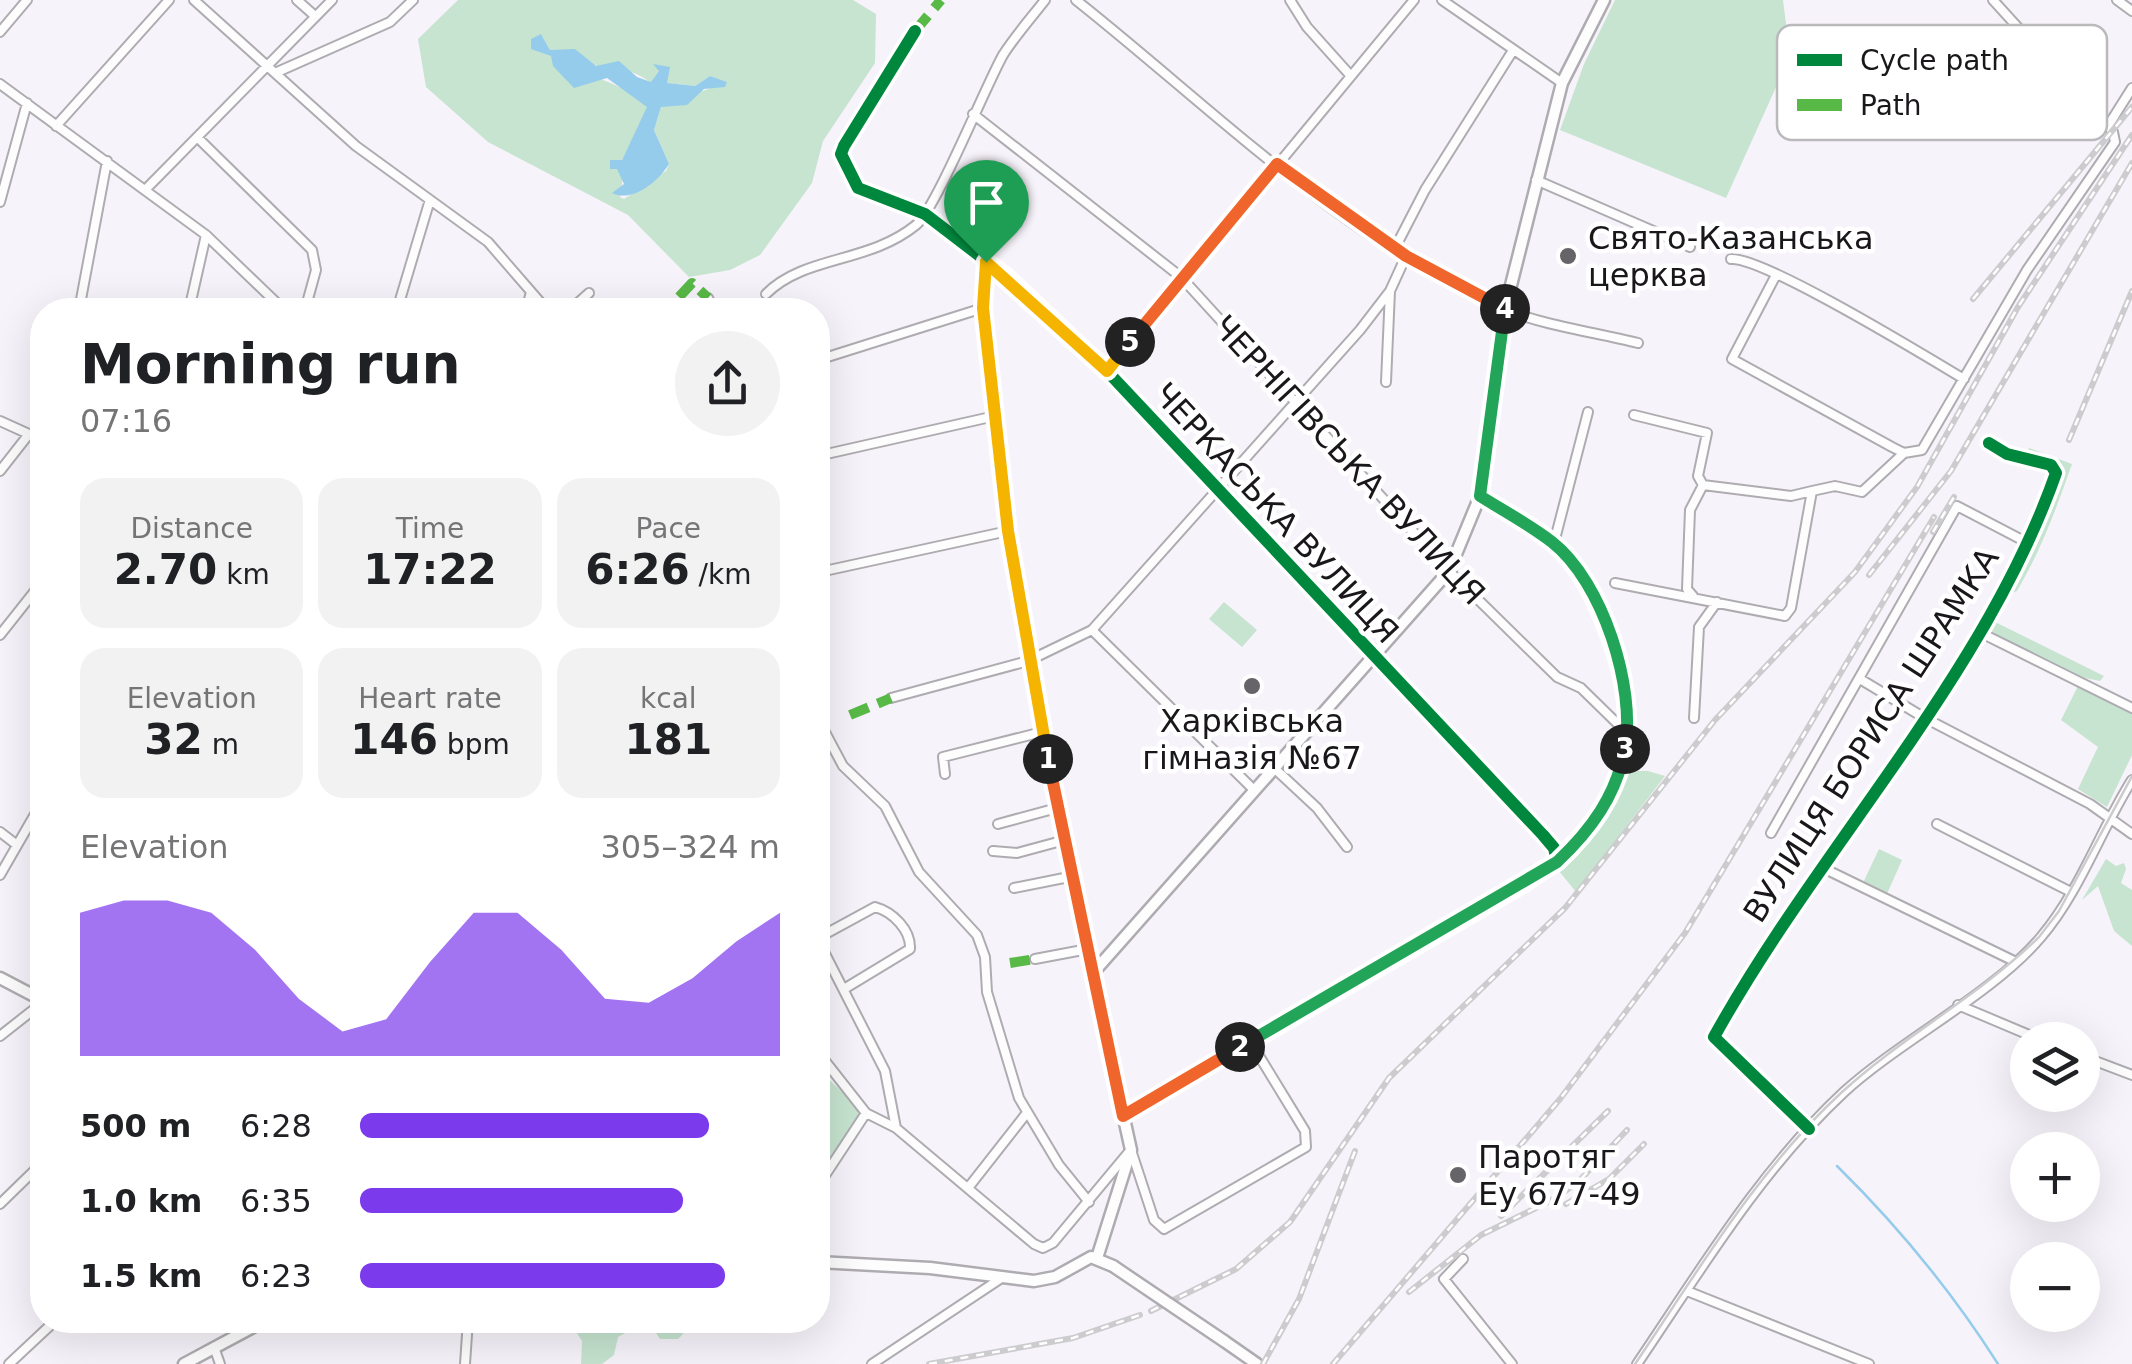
<!DOCTYPE html>
<meta charset="utf-8">
<style>
body{margin:0;font-family:"DejaVu Sans",sans-serif;background:#f2f2f2;color:#202124;height:100vh;display:flex;flex-direction:column;font-size:38px;white-space:nowrap}
*{box-sizing:border-box;margin:0}
p{font-size:32px;color:#757577}
.icon{flex:none;width:55px;height:55px;fill:none;stroke:currentColor;stroke-width:2;stroke-linecap:round;stroke-linejoin:round}
.map{position:relative;flex:1;overflow:hidden}
.side{position:absolute;left:30px;top:298px;width:800px;height:1035px;display:flex;flex-direction:column;background:#fff;border-radius:40px;box-shadow:0 10px 40px #0002}
.side>*{flex:none}
.tools{position:absolute;left:2010px;top:1022px;display:grid;gap:20px}
.tools a{display:grid;place-items:center;width:90px;height:90px;border-radius:50%;background:#fff;box-shadow:0 10px 40px #0002;font-size:50px}
.pin{position:absolute;display:grid;place-items:center;width:85px;height:85px;color:#fff;margin:-102px -42px;border-radius:50% 50% 50% 0;rotate:-45deg;box-shadow:0 0 10px #0007}
.pin .icon{rotate:45deg}
.km{position:absolute;width:50px;height:50px;margin:-25px;border-radius:50%;background:#222;color:#fff;font-size:28px;line-height:50px;text-align:center}
.round{display:grid;place-items:center;flex:none;width:105px;height:105px;border-radius:52px;background:#f2f2f2}
.overview{display:flex;align-items:center;justify-content:space-between;height:170px;padding:0 50px}
h1{font-size:55px;font-weight:800;line-height:75px}
.figures{display:grid;grid-template-columns:repeat(3,1fr);gap:15px;height:170px;padding:10px 50px}
.figures div{display:grid;align-content:center;border-radius:25px;background:#f2f2f2;text-align:center}
.figures b{font-size:42px;font-weight:800}
.figures small{font-size:28px;font-weight:400}
.figures p{font-size:28px}
.chart{height:280px;padding:20px 50px}
.chart p{display:flex;justify-content:space-between}
.chart svg{width:100%;height:180px;margin-top:10px;fill:#7c3aed;opacity:.7}
ul{padding:0 50px;list-style:none;font-size:32px}
li{display:grid;grid-template-columns:160px 120px 1fr;align-items:center;height:75px}
li i{height:25px;border-radius:12px;background:#7c3aed}
.map>svg:first-child{display:block}
.green{fill:#c6e4d0;fill-rule:evenodd}
.water{fill:#95cceb}
.lines{fill:none;stroke-linecap:round;stroke-linejoin:round}
.stream{stroke:#95cceb;stroke-width:2.5}
.minor-casing{stroke:#afacb1;stroke-width:12}
.major-casing{stroke:#afacb1;stroke-width:15}
.minor{stroke:#fefdfe;stroke-width:8}
.major{stroke:#fefdfe;stroke-width:10}
.tram{stroke:#cccbce;stroke-width:2.5}
.rail-casing{stroke:#cccbce;stroke-width:6}
.rail{stroke:#fff;stroke-width:2.5;stroke-dasharray:8;stroke-linecap:butt}
.major-bridge-casing{stroke:#afacb1;stroke-width:15;stroke-linecap:butt}
.major-bridge{stroke:#fefdfe;stroke-width:10}
.quiet{stroke:#58b947;stroke-width:10;stroke-dasharray:20 10;stroke-linecap:butt}
.cycleway-casing{stroke:#fff;stroke-width:19}
.cycleway{stroke:#00873e;stroke-width:12}
.split-1-casing{stroke:#fff;stroke-width:20}
.split-2-casing{stroke:#fff;stroke-width:20}
.split-3-casing{stroke:#fff;stroke-width:20}
.split-4-casing{stroke:#fff;stroke-width:20}
.split-5-casing{stroke:#fff;stroke-width:20}
.split-6-casing{stroke:#fff;stroke-width:20}
.split-1{stroke:#f5b400;stroke-width:12}
.split-2{stroke:#f0652b;stroke-width:12}
.split-3{stroke:#22a559;stroke-width:12}
.split-4{stroke:#22a559;stroke-width:12}
.split-5{stroke:#f0652b;stroke-width:12}
.split-6{stroke:#f5b400;stroke-width:12}
.poi-dot{fill:#676469;stroke:#fff;stroke-width:4}
.labels{text-anchor:middle;dominant-baseline:central;stroke-width:9;stroke-linejoin:round;paint-order:stroke}
.poi-label{font-size:32px;fill:#1a171b;stroke:#fff;text-anchor:start}
.street-label{font-size:32px;fill:#1a171b;stroke:#fff}
.key{fill:#fff;stroke:#bab9bb;stroke-width:2.5}
.key-label{font-size:28px;fill:#1a171b}
</style>
<div class="map">
<svg width="2132" height="1364" viewBox="0 0 2132 1364">
<rect width="100%" height="100%" fill="#f7f3fa"/>
<path class="green" d="M458 0H853L876 14 875 63 823 141 812 183 760 255 730 270 689 277 628 215 488 142 426 87 418 39ZM541 34 550 50C567 53 581 63 598 66 619 69 633 69 651 83L659 71 666 83 695 86 710 76 726 82 661 107 654 130 669 164 666 171 624 199 620 197 623 177 617 169H610V160H622L648 107C617 74 552 74 541 34Z
M1615 0H1783L1790 56 1726 198 1560 130 1584 64Z
M1991 438 2027 452 2029 448 2072 464C2056 509 2042 548 2017 591L2011 593 2007 588 2032 546 2058 472 2052 462 2007 453 1989 442Z
M2002 596 2009 597 1995 622 2104 676 2100 681 2085 678 1988 631 1987 624Z
M1224 602 1257 630 1242 647 1209 619Z
M2078 686 2132 712V755L2107 807 2078 789 2098 747 2061 720Z
M1620 771H1648L1665 776 1576 892 1559 871 1557 862 1583 837Z
M1879 849 1902 860 1886 896 1862 885Z
M2106 859 2116 866 2124 863 2126 869 2121 883 2132 890V946L2114 931 2098 886 2082 900Z
M818 1069 859 1108V1115L818 1177Z
M681 1320 683 1334 678 1339H660L652 1327H636L618 1337 614 1355 602 1364H581L582 1341 569 1321Z"/>
<path class="water" d="M541 34 550 50 575 49 596 66 619 61 637 77 651 82 659 71 653 64 670 67 667 83 695 86 710 76 727 82 725 87 704 89 687 105 661 107 654 130 669 164C658 182 632 203 612 193L624 184 617 169H610V160H622L647 107 607 78 574 88 553 66 551 56 531 49V39Z"/>
<g class="lines">
<path class="stream" d="M1837 1166C1899 1227 1951 1290 1998 1364"/>
<g class="minor-casing">
<path id="minor" d="M194 0 356 146 488 242 547 310
M297 0 315 16
M1076 0C1211 107 1343 241 1504 309 1546 326 1594 332 1638 343
M1290 0 1307 27 1350 75
M1442 0 1562 83
M2117 0 2132 11
M915 31 844 146 841 154 858 188 925 214 1006 276 1107 371 1543 835 1554 848 1557 862
M0 32 27 0
M275 73 390 22 413 0
M0 84 206 235 284 310
M973 114 1181 277 1449 571 1557 677 1581 688 1628 734
M56 126 169 0
M2108 126 2132 88
M198 138 312 250 316 270 305 310
M1536 180 1690 247
M146 189 332 0
M0 202 27 103
M1395 248 1425 190 1512 52
M1731 259C1764 257 1927 357 1964 379
M986 262 983 308 1008 531 1028 661 1092 974
M1776 275 1732 359 1892 447 1904 453 1922 450 2027 270 2115 142 2113 132 1993 0
M766 294C805 255 868 264 916 225 936 209 985 87 1003 55 1015 36 1031 18 1045 0
M708 298 714 310
M79 310 107 161
M189 310 206 235
M397 310 429 203
M526 310 531 292
M570 310 589 293
M818 360 983 308
M1107 371 1414 0
M1386 382 1390 291
M1634 415 1707 433 1698 476 1703 485 1690 510 1687 589 1693 596
M0 421 42 440
M822 455 995 416
M0 471 29 434
M1703 485 1791 496 1812 491
M1554 543 1588 412
M829 570 1008 531
M1615 583 1785 616 1791 608 1812 491 1835 486 1862 492 1904 453
M1092 630 1253 789
M1979 632 2132 708
M0 635 42 582
M1860 679 1923 717 2090 804 2132 834
M891 698 1028 661 1092 630 1360 330 1390 291 1406 256
M1694 718 1699 627 1717 602
M818 719 843 766 885 806 919 872 977 935 985 957 987 992 1019 1098 1059 1165 1089 1202
M1273 767 1317 808 1347 847
M945 774 943 757 1042 732
M998 824 1057 808
M1937 824 2071 892
M0 832 17 845
M1771 833 1957 506 2028 543
M993 851 1017 853 1065 840
M1821 867 2014 961
M0 875 42 802
M1014 888 1074 876
M818 938 875 907C893 912 911 930 910 949L844 989
M818 940 885 1071 896 1128 1034 1244 1043 1248 1053 1243 1128 1153
M1035 959 1088 949
M1958 1005 2041 1040
M0 1036 42 1003
M818 1052 866 1113 896 1128
M2082 1056 2132 1075
M1123 1116 1524 884C1620 820 1650 742 1608 633 1596 601 1582 571 1557 547 1536 526 1505 512 1480 496
M1809 1129 1714 1037C1819 847 1984 678 2056 473L2051 465 2007 454 1989 443
M1131 1150 1154 1220 1164 1229 1306 1147 1305 1131 1250 1041
M818 1186 866 1113
M968 1188 1026 1114
M0 1204 42 1163
M1463 1259 1444 1279 1512 1364
M1687 1291 1869 1364
M214 1347 220 1364
M9 1364 56 1320
M465 1364 468 1320
M872 1364 1003 1277
M1637 1364C1700 1271 1761 1169 1844 1092 1901 1040 1993 994 2041 937 2080 891 2100 831 2132 780"/>
</g>
<g class="major-casing">
<path id="major" d="M0 978 42 1000
M1097 1258 1131 1150 1092 974 1449 571 1480 496 1505 309 1562 83 1604 0
M818 1262 930 1268 1034 1281 1055 1277 1091 1257 1113 1266
M1224 1341 1257 1364
M184 1364 266 1320"/>
</g>
<use href="#minor" class="minor"/>
<use href="#major" class="major"/>
<path class="tram" d="M1635 1364C1698 1271 1759 1168 1842 1092 1903 1036 1979 996 2039 937L2059 911 2132 776"/>
<g class="rail-casing">
<path id="rail" d="M1973 299 2132 107
M2069 440 2132 291
M1933 532 1954 497
M1869 575 1951 471 2132 163
M1566 1204 1609 1179 1644 1144
M1501 1216 1608 1111
M1409 1292 1481 1235 1556 1198 1580 1180 1627 1130
M1151 1311 1236 1269 1290 1222 1389 1078 1565 908 1715 720 1855 572 1917 487 2018 307 2132 135
M929 1364 1073 1338 1140 1315
M1263 1364 1299 1299 1355 1151
M1333 1364 1560 1099 1685 933 1934 517"/>
</g>
<use href="#rail" class="rail"/>
<g class="major-bridge-casing">
<path id="major-bridge" d="M1113 1266 1224 1341"/>
</g>
<use href="#major-bridge" class="major-bridge"/>
<path class="quiet" d="M915 31 941 0
M679 297 692 283 708 298
M850 715 891 698
M1010 963 1035 959"/>
<g class="cycleway-casing">
<path id="cycleway" d="M915 31 844 146 841 154 858 188 925 214 1006 276 1107 371 1543 835 1554 848 1557 862
M1123 1116 1524 884C1620 820 1650 742 1608 633 1596 601 1582 571 1557 547 1536 526 1505 512 1480 496
M1809 1129 1714 1037C1819 847 1984 678 2056 473L2051 465 2007 454 1989 443"/>
</g>
<use href="#cycleway" class="cycleway"/>
</g>
<g class="lines">
<g class="split-1-casing">
<path id="split-1" d="M986 262 983 308 1008 531 1048 759"/>
</g>
<g class="split-2-casing">
<path id="split-2" d="M1048 759 1123 1116 1240 1047"/>
</g>
<g class="split-3-casing">
<path id="split-3" d="M1240 1047 1557 862C1591 830 1616 796 1625 749"/>
</g>
<g class="split-4-casing">
<path id="split-4" d="M1505 309 1480 496C1504 511 1530 525 1552 542 1603 582 1636 688 1625 749"/>
</g>
<g class="split-5-casing">
<path id="split-5" d="M1130 342 1277 164 1406 256 1505 309"/>
</g>
<g class="split-6-casing">
<path id="split-6" d="M986 262 1107 371 1130 342"/>
</g>
<use href="#split-1" class="split-1"/>
<use href="#split-2" class="split-2"/>
<use href="#split-3" class="split-3"/>
<use href="#split-4" class="split-4"/>
<use href="#split-5" class="split-5"/>
<use href="#split-6" class="split-6"/>
</g>
<g class="poi-dot">
<circle cx="1568" cy="256" r="10"/>
<circle cx="1252" cy="686" r="10"/>
<circle cx="1458" cy="1175" r="10"/>
</g>
<g class="labels">
<g class="poi-label">
<text x="1588" y="238">Свято-Казанська<tspan x="1588" dy="37">церква</tspan></text>
<text x="1252" y="721" text-anchor="middle">Харківська<tspan x="1252" dy="37">гімназія №67</tspan></text>
<text x="1478" y="1157">Паротяг<tspan x="1478" dy="37">Еу 677-49</tspan></text>
</g>
<g class="street-label">
<text transform="translate(1349 460) rotate(47)">ЧЕРНІГІВСЬКА ВУЛИЦЯ</text>
<text transform="translate(1276 513) rotate(47)">ЧЕРКАСЬКА ВУЛИЦЯ</text>
<text transform="translate(1871 735) rotate(-57)">ВУЛИЦЯ БОРИСА ШРАМКА</text>
</g>
</g>
<rect x="1777" y="25" width="330" height="115" rx="15" class="key"/>
<rect x="1797" y="54" width="45" height="12" fill="#00873e"/>
<rect x="1797" y="99" width="45" height="12" fill="#58b947"/>
<g class="key-label">
<text x="1860" y="70">Cycle path</text>
<text x="1860" y="115">Path</text>
</g>
</svg>
<div class="tools">
<a><svg class="icon" aria-label="layers" viewBox="0 0 24 24"><path d="M12 4l9 5-9 5-9-5zM3 14l9 5 9-5"/></svg></a>
<a>+</a>
<a>−</a>
</div>
<div class="pin" style="left:986px;top:262px;background:#1e9e55"><svg class="icon" aria-label="arrive" viewBox="0 0 24 24"><path d="M6 21V4h12l-3 4 3 4H6"/></svg></div>
<b class="km" style="left:1048px;top:759px">1</b>
<b class="km" style="left:1240px;top:1047px">2</b>
<b class="km" style="left:1625px;top:749px">3</b>
<b class="km" style="left:1505px;top:309px">4</b>
<b class="km" style="left:1130px;top:342px">5</b>
<section class="side">
<div class="overview"><div><h1>Morning run</h1><p>07:16</p></div><a class="round"><svg class="icon" aria-label="share" viewBox="0 0 24 24"><path d="M12 15V3M7 8l5-5 5 5M5 13v7h14v-7"/></svg></a></div>
<div class="figures">
<div><p>Distance</p><b>2.70<small> km</small></b></div>
<div><p>Time</p><b>17:22</b></div>
<div><p>Pace</p><b>6:26<small> /km</small></b></div>
</div>
<div class="figures">
<div><p>Elevation</p><b>32<small> m</small></b></div>
<div><p>Heart rate</p><b>146<small> bpm</small></b></div>
<div><p>kcal</p><b>181</b></div>
</div>
<div class="chart"><p><span>Elevation</span>305–324 m</p>
<svg viewBox="0 0 160 44" preserveAspectRatio="none"><path d="M0 44V9L10 6L20 6L30 9L40 18L50 30L60 38L70 35L80 21L90 9L100 9L110 18L120 30L130 31L140 25L150 16L160 9V44z"/></svg>
</div>
<ul>
<li><b>500 m</b>6:28<i style="width:83%"></i></li>
<li><b>1.0 km</b>6:35<i style="width:77%"></i></li>
<li><b>1.5 km</b>6:23<i style="width:87%"></i></li>
</ul>
</section>
</div>
